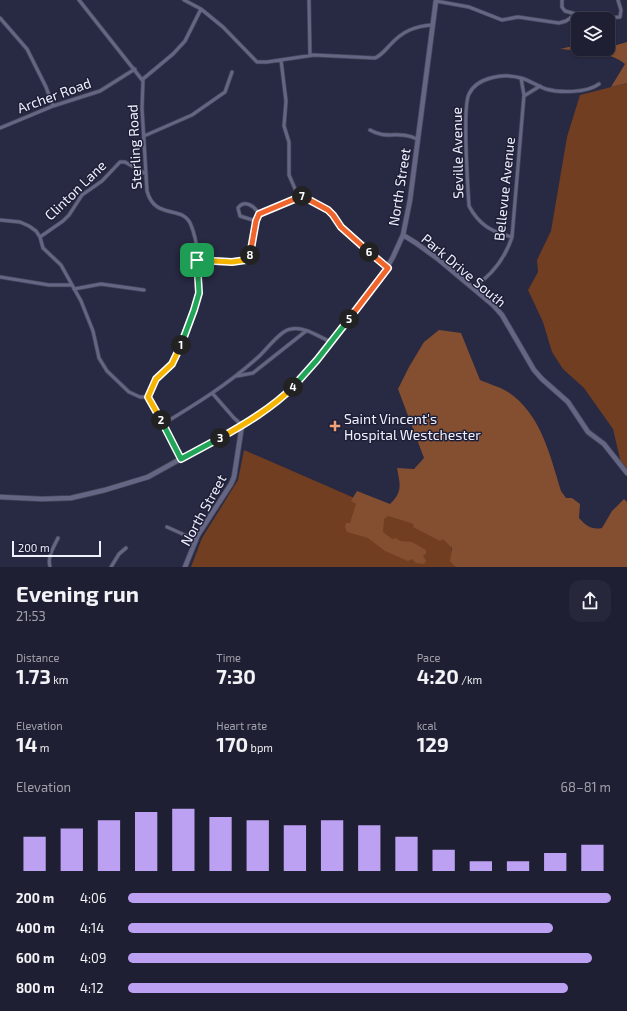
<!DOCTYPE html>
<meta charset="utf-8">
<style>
body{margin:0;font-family:"Exo 2",sans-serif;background:#26273a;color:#f1f3f6;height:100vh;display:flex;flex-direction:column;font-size:15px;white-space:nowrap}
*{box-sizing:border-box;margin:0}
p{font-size:13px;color:#a1a2ac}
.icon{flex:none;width:22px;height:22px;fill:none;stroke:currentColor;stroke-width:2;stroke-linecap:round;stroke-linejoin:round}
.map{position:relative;height:567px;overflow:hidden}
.details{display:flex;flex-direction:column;background:#1e1f32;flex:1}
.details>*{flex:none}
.buttons{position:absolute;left:571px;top:12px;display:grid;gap:8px}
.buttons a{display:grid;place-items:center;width:44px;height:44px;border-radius:8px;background:#1e1f32;box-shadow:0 1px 3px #0004,0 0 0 1px #3c3d4d;font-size:20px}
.scale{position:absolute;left:12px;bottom:10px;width:89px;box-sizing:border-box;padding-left:4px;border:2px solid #eff1fe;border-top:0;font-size:11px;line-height:14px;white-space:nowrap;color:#eff1fe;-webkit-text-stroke:3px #1f1f38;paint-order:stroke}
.pin{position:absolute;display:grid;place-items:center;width:34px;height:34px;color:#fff;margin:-17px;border-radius:8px;box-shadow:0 2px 6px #0006}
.km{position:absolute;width:20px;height:20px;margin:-10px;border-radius:50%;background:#222;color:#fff;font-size:11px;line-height:20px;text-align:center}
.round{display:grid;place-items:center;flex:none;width:42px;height:42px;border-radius:12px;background:#26273a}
.summary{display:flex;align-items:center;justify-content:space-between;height:68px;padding:0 16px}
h1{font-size:22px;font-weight:700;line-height:30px}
.metrics{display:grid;grid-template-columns:repeat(3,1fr);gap:6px;height:68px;padding:4px 16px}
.metrics div{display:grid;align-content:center}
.metrics b{font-size:20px;font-weight:700}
.metrics small{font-size:11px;font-weight:400}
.metrics p{font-size:11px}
.chart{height:112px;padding:8px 16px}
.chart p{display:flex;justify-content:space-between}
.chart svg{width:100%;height:72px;margin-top:4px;stroke:#bca0f2;stroke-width:6}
ul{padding:0 16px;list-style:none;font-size:13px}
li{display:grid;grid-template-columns:64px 48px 1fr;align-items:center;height:30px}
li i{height:10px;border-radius:5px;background:#bca0f2}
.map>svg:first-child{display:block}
.green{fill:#713e21}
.forest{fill:#844f31}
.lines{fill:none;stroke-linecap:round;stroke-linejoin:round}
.street-casing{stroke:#46475b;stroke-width:4.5}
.secondary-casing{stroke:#46475b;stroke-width:6}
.street{stroke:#646683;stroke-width:3}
.secondary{stroke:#646683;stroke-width:4.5}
.split-1-casing{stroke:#fff;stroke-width:8}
.split-2-casing{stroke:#fff;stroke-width:8}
.split-3-casing{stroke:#fff;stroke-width:8}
.split-4-casing{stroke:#fff;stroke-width:8}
.split-5-casing{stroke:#fff;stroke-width:8}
.split-6-casing{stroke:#fff;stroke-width:8}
.split-7-casing{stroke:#fff;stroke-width:8}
.split-8-casing{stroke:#fff;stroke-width:8}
.split-9-casing{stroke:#fff;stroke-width:8}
.split-1{stroke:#22a559;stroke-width:5}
.split-2{stroke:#f5b400;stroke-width:5}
.split-3{stroke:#22a559;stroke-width:5}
.split-4{stroke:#f5b400;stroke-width:5}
.split-5{stroke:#22a559;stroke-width:5}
.split-6{stroke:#f0652b;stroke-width:5}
.split-7{stroke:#f0652b;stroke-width:5}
.split-8{stroke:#f0652b;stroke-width:5}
.split-9{stroke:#f5b400;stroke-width:5}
.poi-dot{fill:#f0a279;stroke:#1f1f38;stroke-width:1.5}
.labels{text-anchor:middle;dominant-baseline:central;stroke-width:3;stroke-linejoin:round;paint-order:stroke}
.street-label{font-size:14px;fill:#eff1fe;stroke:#1f1f38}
.poi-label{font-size:14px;fill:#eff1fe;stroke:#1f1f38;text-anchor:start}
</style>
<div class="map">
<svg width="627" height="567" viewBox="0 0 627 567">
<rect width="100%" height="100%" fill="#282942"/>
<path class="green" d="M627 83V471L621 463 613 429 584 388 563 369 552 352 543 322 528 290 538 272 537 260 551 231 567 137 580 95Z
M244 450 451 540 452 563 462 567H191L202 538 238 480Z"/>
<path class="forest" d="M627 42V83L611 87 625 64C611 51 579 51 560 49L573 46 578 43V49H608V46L610 47Z
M439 330 461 333 480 380C489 384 500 387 508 392 541 414 550 455 561 491L566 498H572L580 504 579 518C586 526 592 530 602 528L612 511 624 499 627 502V567H456L450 561 452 548 443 539 440 541 413 527 414 525 411 523 388 516 384 519 383 532 392 539 396 538 400 541 412 542 426 550V554L423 555 426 561 424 564 416 563 412 559 408 561 385 551 368 538 347 532 345 527 346 523H350L356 504 351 501 357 491 390 504C403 492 400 484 397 468L414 469 424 458 398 389 409 367 424 342Z"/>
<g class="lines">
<g class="street-casing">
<path id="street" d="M79 0 143 81 142 108 147 191C155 221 183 204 191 225 198 242 201 274 199 292 197 307 182 347 174 361 170 368 163 372 157 378 153 383 151 391 148 397L181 459
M184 0 201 9 223 27 257 62H267L314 55 375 58C382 55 386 49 391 44 403 31 415 26 433 25
M309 0 310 55
M562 0V7L565 11 576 14
M436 1 469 7 502 20 518 17 559 23 566 21 576 14 608 18 620 17 621 10 618 0
M0 18 27 49 46 87 53 106
M281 60 286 101 284 126 289 142V175L296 191 301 196 328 210 333 215 341 227 388 268
M143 79 173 54 185 41 201 9
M524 96 540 86
M0 128 53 106 100 91 135 69
M370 130C387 140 399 130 417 139
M144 136 192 115 225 92 232 72
M0 220 20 222 29 226 36 231 40 237 43 248 61 265 81 301 93 331 99 358 107 371 129 392 140 397H148
M256 221 240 216 238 208C244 199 255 206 259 214
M40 237 63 221 69 215 82 195 102 181 120 162H125L146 174
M512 237C492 232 479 225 469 206 468 188 462 107 469 94 477 77 504 73 521 78 529 80 537 86 546 89 560 93 587 93 599 84
M197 259 232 262 246 260C256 252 252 225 259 214L301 196
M0 277 49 285H72
M473 288C492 275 505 259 512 237L524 95 521 78
M74 289 101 284 144 290
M237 376 253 373 306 331
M213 394 234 418 242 425
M163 424C196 404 227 385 256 359 265 352 280 330 291 329 304 326 319 337 331 342
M167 527 196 540
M50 567C47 556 54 547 58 538
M111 567 119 554 126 548"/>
</g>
<g class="secondary-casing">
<path id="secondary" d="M403 235 416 243 438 259 493 305 502 315 534 370 542 379 568 402 588 432 604 444 627 473
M0 497 42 499 71 498 105 490 148 477 242 425 285 395 302 378 381 278 393 257 403 235 410 200 436 0
M185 567 198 535 231 484 234 477 242 425"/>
</g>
<use href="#street" class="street"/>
<use href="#secondary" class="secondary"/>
</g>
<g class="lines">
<g class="split-1-casing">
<path id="split-1" d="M181 345 194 310 199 293 197 260"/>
</g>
<g class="split-2-casing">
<path id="split-2" d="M161 420 148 397 156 379 172 364 181 345"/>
</g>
<g class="split-3-casing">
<path id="split-3" d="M161 420 181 459 220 438"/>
</g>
<g class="split-4-casing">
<path id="split-4" d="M220 438C245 424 272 408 293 387"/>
</g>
<g class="split-5-casing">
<path id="split-5" d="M293 387 317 360 349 319"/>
</g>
<g class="split-6-casing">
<path id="split-6" d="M349 319 388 268 369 252"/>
</g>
<g class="split-7-casing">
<path id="split-7" d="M302 196 328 210 333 215 341 227 369 252"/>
</g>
<g class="split-8-casing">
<path id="split-8" d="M250 255 256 221 259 214 302 196"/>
</g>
<g class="split-9-casing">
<path id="split-9" d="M197 260 232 262 246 260 250 255"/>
</g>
<use href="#split-1" class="split-1"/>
<use href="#split-2" class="split-2"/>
<use href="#split-3" class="split-3"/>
<use href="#split-4" class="split-4"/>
<use href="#split-5" class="split-5"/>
<use href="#split-6" class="split-6"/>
<use href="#split-7" class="split-7"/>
<use href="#split-8" class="split-8"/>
<use href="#split-9" class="split-9"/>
</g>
<path class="poi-dot" d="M333 420h4v4h4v4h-4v4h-4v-4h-4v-4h4z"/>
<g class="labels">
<g class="street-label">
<text transform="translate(54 95) rotate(-20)">Archer Road</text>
<text transform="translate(134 147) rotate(-93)">Sterling Road</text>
<text transform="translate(457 153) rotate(-91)">Seville Avenue</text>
<text transform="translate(399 187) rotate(-81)">North Street</text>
<text transform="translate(504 189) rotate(-84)">Bellevue Avenue</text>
<text transform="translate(75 190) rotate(-44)">Clinton Lane</text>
<text transform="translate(464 270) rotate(40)">Park Drive South</text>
<text transform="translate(203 510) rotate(-61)">North Street</text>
</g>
<g class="poi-label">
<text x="344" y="418">Saint Vincent's<tspan x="344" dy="16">Hospital Westchester</tspan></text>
</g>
</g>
</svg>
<div class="buttons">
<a><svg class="icon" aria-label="layers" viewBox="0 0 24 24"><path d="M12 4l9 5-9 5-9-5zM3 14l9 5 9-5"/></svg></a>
</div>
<div class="scale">200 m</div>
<div class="pin" style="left:197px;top:260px;background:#1e9e55"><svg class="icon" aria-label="arrive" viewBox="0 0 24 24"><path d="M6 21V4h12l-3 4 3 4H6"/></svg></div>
<b class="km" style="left:181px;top:345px">1</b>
<b class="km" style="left:161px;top:420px">2</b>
<b class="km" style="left:220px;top:438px">3</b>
<b class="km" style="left:293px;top:387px">4</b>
<b class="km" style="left:349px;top:319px">5</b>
<b class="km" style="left:369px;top:252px">6</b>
<b class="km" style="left:302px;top:196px">7</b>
<b class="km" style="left:250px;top:255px">8</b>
</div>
<section class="details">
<div class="summary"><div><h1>Evening run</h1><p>21:53</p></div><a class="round"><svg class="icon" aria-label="share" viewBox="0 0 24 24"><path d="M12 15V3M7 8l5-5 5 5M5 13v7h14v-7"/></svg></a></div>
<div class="metrics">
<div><p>Distance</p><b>1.73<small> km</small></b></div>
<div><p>Time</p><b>7:30</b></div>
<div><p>Pace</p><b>4:20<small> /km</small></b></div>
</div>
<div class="metrics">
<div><p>Elevation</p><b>14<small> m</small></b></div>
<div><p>Heart rate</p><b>170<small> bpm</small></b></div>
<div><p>kcal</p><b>129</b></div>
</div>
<div class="chart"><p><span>Elevation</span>68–81 m</p>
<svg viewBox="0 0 160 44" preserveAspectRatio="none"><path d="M5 44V23M15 44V18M25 44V13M35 44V8M45 44V6M55 44V11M65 44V13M75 44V16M85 44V13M95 44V16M105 44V23M115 44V31M125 44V38M135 44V38M145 44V33M155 44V28"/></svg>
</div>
<ul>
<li><b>200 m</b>4:06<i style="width:100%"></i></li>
<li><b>400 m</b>4:14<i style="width:88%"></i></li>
<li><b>600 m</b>4:09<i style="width:96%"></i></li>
<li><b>800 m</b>4:12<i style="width:91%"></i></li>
</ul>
</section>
